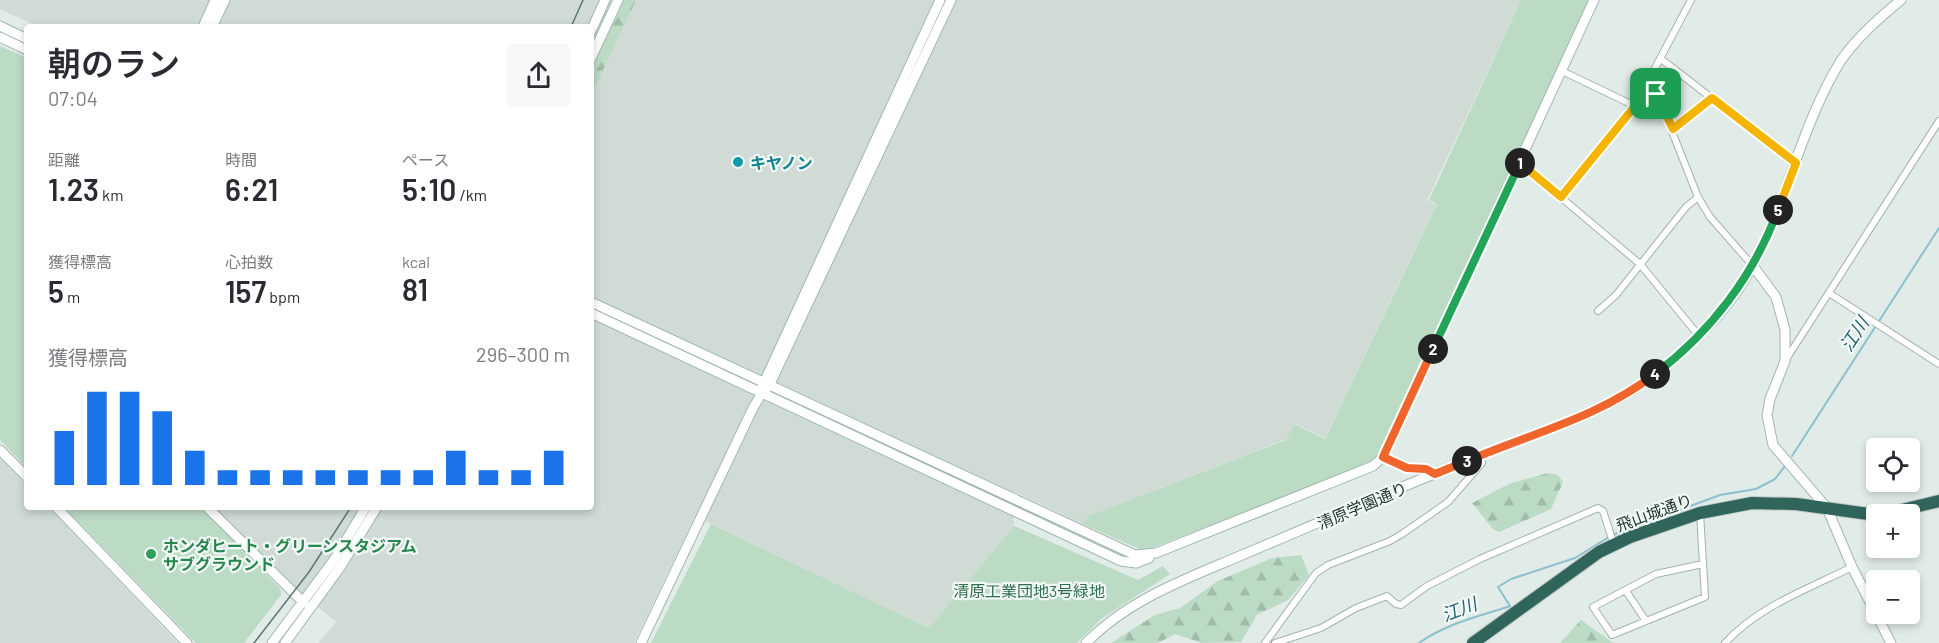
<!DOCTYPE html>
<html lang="ja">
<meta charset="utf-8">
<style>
body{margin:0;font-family:Barlow,"Noto Sans JP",sans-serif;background:#f7f7f7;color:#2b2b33;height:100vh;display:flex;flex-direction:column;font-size:22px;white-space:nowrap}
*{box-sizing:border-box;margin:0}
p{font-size:20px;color:#7c7c81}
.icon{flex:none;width:33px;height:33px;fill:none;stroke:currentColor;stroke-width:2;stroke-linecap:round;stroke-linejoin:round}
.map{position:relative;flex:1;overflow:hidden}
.sheet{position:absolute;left:24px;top:24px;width:570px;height:486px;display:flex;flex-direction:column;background:#fff;border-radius:6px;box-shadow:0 3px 9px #0003}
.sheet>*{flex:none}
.tools{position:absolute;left:1866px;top:438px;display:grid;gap:12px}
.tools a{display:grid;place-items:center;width:54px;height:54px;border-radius:6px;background:#fff;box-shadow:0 3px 9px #0003;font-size:30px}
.pin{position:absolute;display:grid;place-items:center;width:51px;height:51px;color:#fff;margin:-26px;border-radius:12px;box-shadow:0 3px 9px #0006}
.km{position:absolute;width:30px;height:30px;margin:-15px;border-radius:50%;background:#222;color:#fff;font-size:16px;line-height:30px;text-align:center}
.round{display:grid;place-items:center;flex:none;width:63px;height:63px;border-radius:6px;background:#f7f7f7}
.summary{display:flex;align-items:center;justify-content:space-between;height:102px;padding:0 24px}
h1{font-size:33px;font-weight:600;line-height:45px}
.figures{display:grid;grid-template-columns:repeat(3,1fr);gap:9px;height:102px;padding:6px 24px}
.figures div{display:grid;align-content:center}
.figures b{font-size:30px;font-weight:600}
.figures small{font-size:16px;font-weight:400}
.figures p{font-size:16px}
.chart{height:168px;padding:12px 24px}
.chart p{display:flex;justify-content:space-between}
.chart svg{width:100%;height:108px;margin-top:6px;stroke:#1a73e8;stroke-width:6}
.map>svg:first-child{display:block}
.built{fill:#d0dbd6}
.forest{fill:url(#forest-firs)}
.green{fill:#bbdbc5}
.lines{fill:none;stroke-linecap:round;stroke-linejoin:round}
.stream{stroke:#8dc0cd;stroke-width:2}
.street-casing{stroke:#a4b2ae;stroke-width:8}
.secondary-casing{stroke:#a1b6af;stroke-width:11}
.highway-casing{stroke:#c1c8c6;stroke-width:14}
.street{stroke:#fff;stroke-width:6}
.secondary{stroke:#fff;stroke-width:9}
.highway{stroke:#30655c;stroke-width:12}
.tram{stroke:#5d7670;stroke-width:1.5}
.split-1-casing{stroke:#fff;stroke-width:12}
.split-2-casing{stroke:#fff;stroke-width:12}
.split-3-casing{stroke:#fff;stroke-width:12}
.split-4-casing{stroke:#fff;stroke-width:12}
.split-5-casing{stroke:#fff;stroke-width:12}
.split-6-casing{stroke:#fff;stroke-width:12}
.split-1{stroke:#f5b400;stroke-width:8}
.split-2{stroke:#22a559;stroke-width:8}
.split-3{stroke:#f0652b;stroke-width:8}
.split-4{stroke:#f0652b;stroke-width:8}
.split-5{stroke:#22a559;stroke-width:8}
.split-6{stroke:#f5b400;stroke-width:8}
.culture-dot{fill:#0f9aa8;stroke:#f2f8f5;stroke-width:2}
.leisure-dot{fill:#2e9e5b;stroke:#f2f8f5;stroke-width:2}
.labels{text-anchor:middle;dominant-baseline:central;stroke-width:4.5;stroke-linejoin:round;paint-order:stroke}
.culture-label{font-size:16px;font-weight:bold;fill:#0d838f;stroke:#f2f8f5;text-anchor:start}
.street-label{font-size:16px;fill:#233a35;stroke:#f2f8f5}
.leisure-label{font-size:16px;font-weight:bold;fill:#27864d;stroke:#f2f8f5;text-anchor:start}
.park-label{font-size:16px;fill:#306f4b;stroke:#f2f8f5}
.water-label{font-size:18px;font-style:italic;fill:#216172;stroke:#f2f8f5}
</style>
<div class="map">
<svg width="1939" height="643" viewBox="0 0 1939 643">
<defs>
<pattern id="forest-firs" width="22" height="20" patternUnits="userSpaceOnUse" patternTransform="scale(1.5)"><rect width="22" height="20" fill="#bbdbc5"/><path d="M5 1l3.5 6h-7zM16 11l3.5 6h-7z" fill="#a0bdaa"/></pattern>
</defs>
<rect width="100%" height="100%" fill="#e1ebe7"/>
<path class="built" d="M0 0H1521L1427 200 1436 205 1325 438 1294 423 1287 439 1088 516 1083 524 1013 491 1014 526 929 628 695 516 634 643H318L336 622 286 581 214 507H591V27H39L0 9Z
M0 458 27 486V507H48L178 643H0Z"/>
<path class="forest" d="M623 0H636L591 96V69Z
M1548 473 1558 475 1563 482 1551 509 1499 532 1493 529 1472 503 1511 483Z
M1301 555 1309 575 1288 600 1257 615 1241 642 1202 643 1175 634 1158 643H1111L1155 615 1180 608 1218 581 1272 558Z
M1581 620 1613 643H1560Z"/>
<path class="green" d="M1521 0H1590L1379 456 1369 464 1144 551 1083 524 1088 516 1286 440 1294 424 1325 439 1437 204 1429 200Z
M0 46 27 58V468L0 440Z
M64 507H201L281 590V595L244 643H196Z
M711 524 929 628 1014 526 1138 580 1163 566 1170 574 1101 619 1077 643H651Z"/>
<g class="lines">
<path class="stream" d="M1792 456 1939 228
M1612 535 1720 495 1756 489 1775 479 1785 466
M1419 643C1447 623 1478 617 1510 606L1498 587 1511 579 1575 558 1609 537"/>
<g class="street-casing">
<path id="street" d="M1661 59 1796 163
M1562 71 1635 106 1663 109 1698 197 1710 217 1753 266
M1648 84 1663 109
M1673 129 1712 98
M1519 162 1640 264 1699 336
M1561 197 1635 106 1691 0
M1829 293 1939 364
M1598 311 1616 295 1686 207 1698 197
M1785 361 1939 121
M1700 513 1705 597 1612 635 1593 607 1656 574 1703 564
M1626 591 1646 621
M1265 643 1316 573 1328 565 1390 541 1402 534 1448 502 1482 463 1480 455
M1275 643 1321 628 1356 608 1387 596 1396 604 1401 605 1427 586 1480 559 1598 508 1603 511 1614 545
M1725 643C1759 606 1808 589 1852 567"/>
</g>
<g class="secondary-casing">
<path id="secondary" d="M0 26 27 39
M203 27 215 0
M212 27 225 0
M591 31 605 0
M0 37 27 50
M591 58 618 0
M1753 266 1776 297 1785 330V361L1770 399 1767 415 1773 445 1827 508 1852 567 1891 643
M591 302 1135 555 1156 553 1373 466 1383 457 1407 468 1426 469 1435 474
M591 313 1121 561 1136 563 1149 558
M762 387 940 0
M0 450 27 477
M1383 457 1594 0
M56 507 187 643
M207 507 304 603
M272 643 334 560 366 507
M285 643 341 566 377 507
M641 643 753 408 762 393 769 386 951 0
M1086 643C1129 599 1186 579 1242 555 1321 522 1399 487 1479 456 1543 430 1607 414 1661 370 1697 341 1733 304 1754 263 1788 198 1802 124 1840 62 1855 39 1880 17 1901 0"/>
</g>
<g class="highway-casing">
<path id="highway" d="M1885 514 1939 501
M1473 643 1599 552 1630 537 1700 513 1752 503 1796 504 1876 515"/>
</g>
<use href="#street" class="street"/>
<use href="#secondary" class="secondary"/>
<use href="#highway" class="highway"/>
<path class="tram" d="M571 27 583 0
M254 643 309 572 351 507"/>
</g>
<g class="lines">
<g class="split-1-casing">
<path id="split-1" d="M1520 163 1561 197 1635 106 1648 84 1656 94"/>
</g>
<g class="split-2-casing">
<path id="split-2" d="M1433 349 1520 163"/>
</g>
<g class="split-3-casing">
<path id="split-3" d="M1433 349 1383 457 1407 468 1426 469 1435 474 1467 461"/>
</g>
<g class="split-4-casing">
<path id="split-4" d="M1467 461C1532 433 1598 418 1655 374"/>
</g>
<g class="split-5-casing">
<path id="split-5" d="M1655 374C1711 332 1754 275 1778 210"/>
</g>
<g class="split-6-casing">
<path id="split-6" d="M1656 94 1673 129 1712 98 1796 163 1778 210"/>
</g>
<use href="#split-1" class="split-1"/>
<use href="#split-2" class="split-2"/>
<use href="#split-3" class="split-3"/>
<use href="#split-4" class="split-4"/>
<use href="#split-5" class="split-5"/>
<use href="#split-6" class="split-6"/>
</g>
<circle class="culture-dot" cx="738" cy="162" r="6"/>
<circle class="leisure-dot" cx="151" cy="554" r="6"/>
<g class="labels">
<g class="culture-label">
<text x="750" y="162">キヤノン</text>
</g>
<g class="street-label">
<text transform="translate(1362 505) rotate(-23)">清原学園通り</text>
<text transform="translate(1654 512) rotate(-20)">飛山城通り</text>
</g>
<g class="leisure-label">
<text x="163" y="545">ホンダヒート・グリーンスタジアム<tspan x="163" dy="18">サブグラウンド</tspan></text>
</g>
<g class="park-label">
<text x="1029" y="590">清原工業団地3号緑地</text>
</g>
<g class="water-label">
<text transform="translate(1854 334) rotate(-57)">江川</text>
<text transform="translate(1459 609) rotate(-21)">江川</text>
</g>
</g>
</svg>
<div class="tools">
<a><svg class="icon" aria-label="locate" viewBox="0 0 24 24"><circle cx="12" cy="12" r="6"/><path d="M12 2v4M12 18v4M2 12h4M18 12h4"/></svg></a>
<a>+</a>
<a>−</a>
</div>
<div class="pin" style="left:1656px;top:94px;background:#1e9e55"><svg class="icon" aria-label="arrive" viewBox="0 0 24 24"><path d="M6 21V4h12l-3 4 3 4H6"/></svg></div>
<b class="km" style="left:1520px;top:163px">1</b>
<b class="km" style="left:1433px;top:349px">2</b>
<b class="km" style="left:1467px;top:461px">3</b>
<b class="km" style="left:1655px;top:374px">4</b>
<b class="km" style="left:1778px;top:210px">5</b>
<section class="sheet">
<div class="summary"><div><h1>朝のラン</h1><p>07:04</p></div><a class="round"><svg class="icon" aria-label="share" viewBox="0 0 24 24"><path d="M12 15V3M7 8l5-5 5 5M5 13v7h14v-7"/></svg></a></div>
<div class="figures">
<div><p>距離</p><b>1.23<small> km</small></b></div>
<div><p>時間</p><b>6:21</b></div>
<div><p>ペース</p><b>5:10<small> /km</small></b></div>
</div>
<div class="figures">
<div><p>獲得標高</p><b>5<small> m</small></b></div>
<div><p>心拍数</p><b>157<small> bpm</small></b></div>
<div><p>kcal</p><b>81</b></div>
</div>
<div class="chart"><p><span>獲得標高</span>296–300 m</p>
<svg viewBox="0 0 160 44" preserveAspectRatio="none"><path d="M5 44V22M15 44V6M25 44V6M35 44V14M45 44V30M55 44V38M65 44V38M75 44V38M85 44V38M95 44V38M105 44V38M115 44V38M125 44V30M135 44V38M145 44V38M155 44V30"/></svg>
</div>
</section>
</div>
